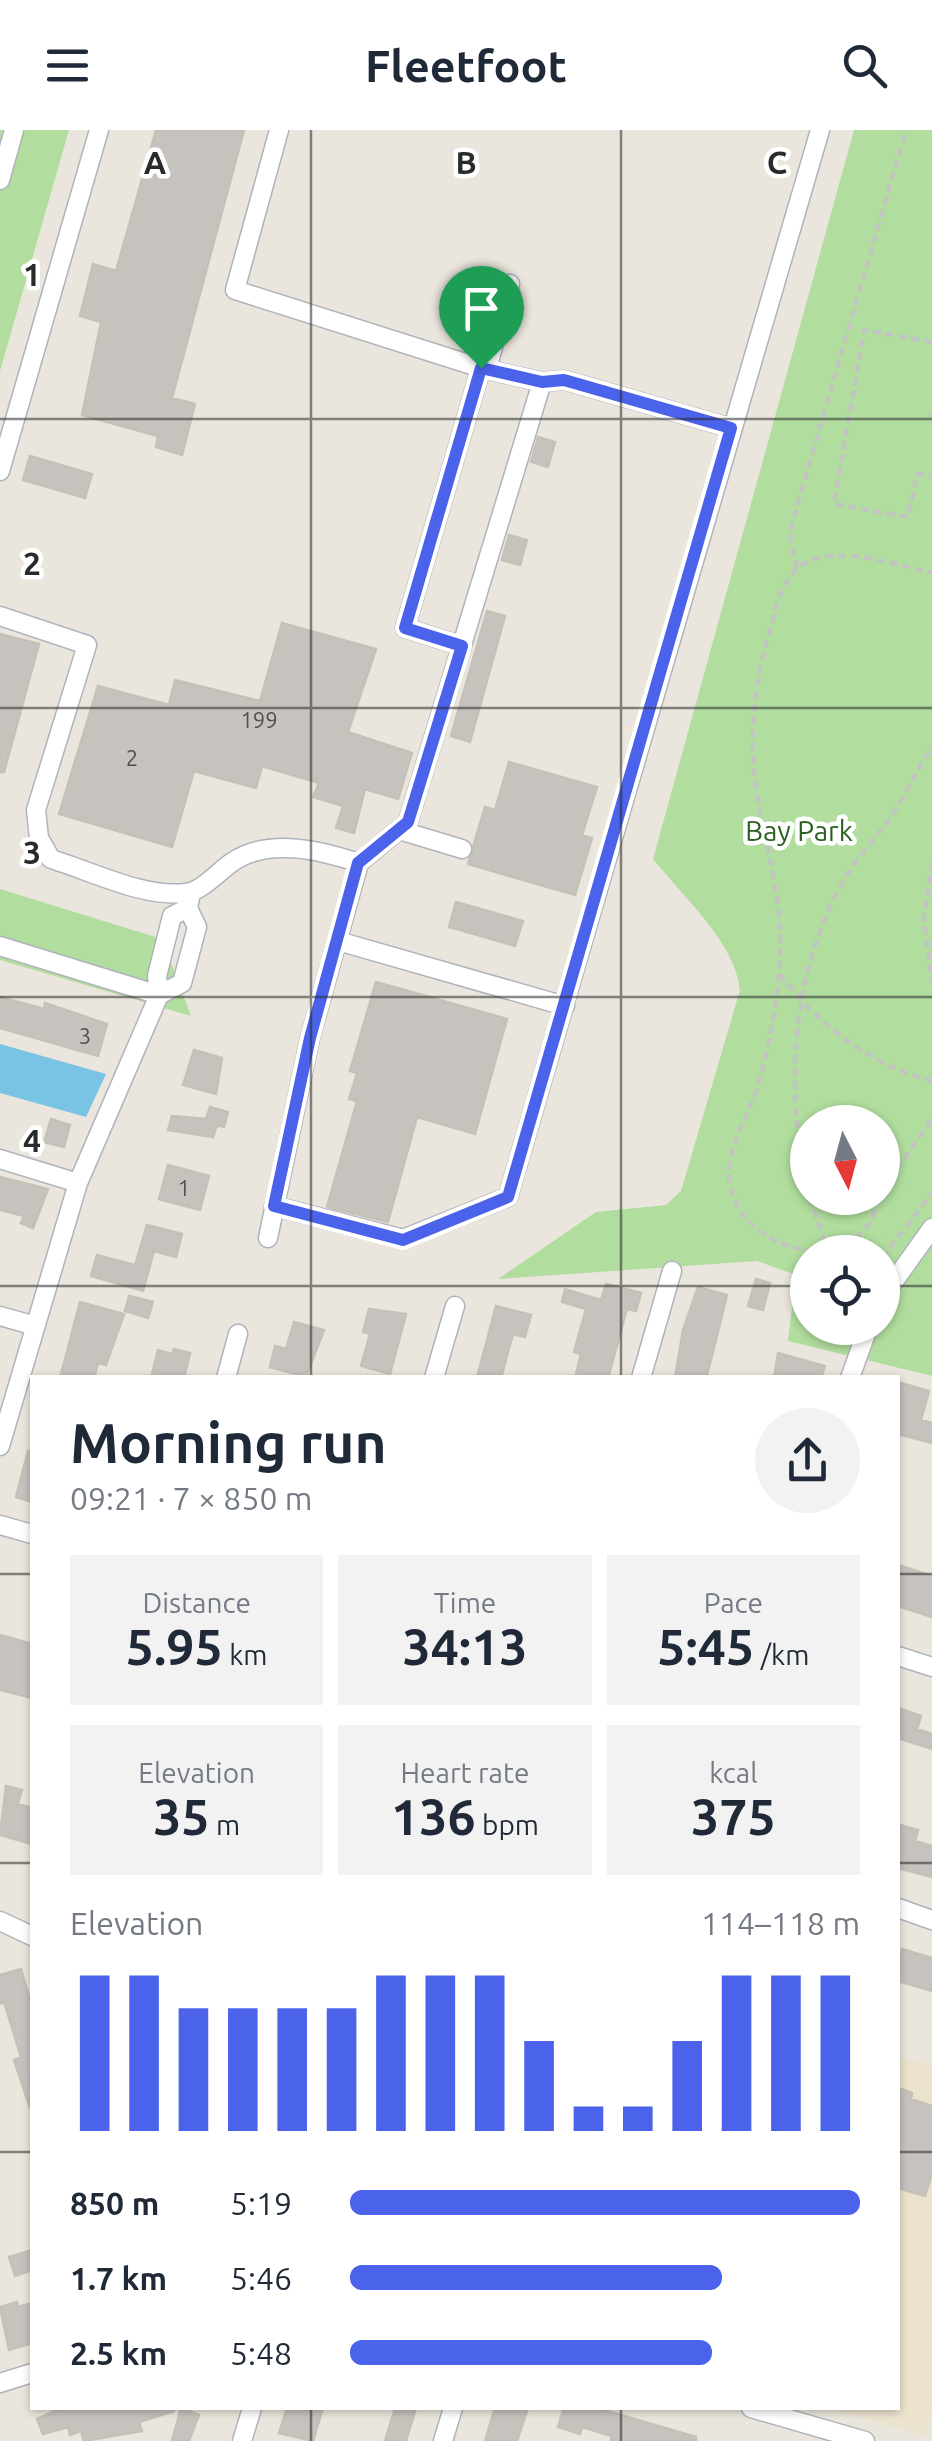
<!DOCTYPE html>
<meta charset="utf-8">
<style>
body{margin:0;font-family:Ubuntu,sans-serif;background:#f2f2f3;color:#1f2937;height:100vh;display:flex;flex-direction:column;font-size:38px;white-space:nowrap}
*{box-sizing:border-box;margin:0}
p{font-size:32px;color:#747a83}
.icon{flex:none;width:55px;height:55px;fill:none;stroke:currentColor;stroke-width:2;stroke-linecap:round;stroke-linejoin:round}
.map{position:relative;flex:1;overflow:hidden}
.side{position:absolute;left:30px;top:1245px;width:870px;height:1035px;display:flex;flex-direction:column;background:#fff;border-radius:0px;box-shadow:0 2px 8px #0004}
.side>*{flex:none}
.needle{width:65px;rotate:174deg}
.buttons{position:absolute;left:790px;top:975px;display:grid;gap:20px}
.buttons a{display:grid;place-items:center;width:110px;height:110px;border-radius:50%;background:#fff;box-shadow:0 2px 8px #0004;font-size:50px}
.pin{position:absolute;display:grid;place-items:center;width:85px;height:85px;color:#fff;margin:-102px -42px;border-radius:50% 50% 50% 0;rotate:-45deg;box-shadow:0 0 10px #0007}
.pin .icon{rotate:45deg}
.round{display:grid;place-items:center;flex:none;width:105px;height:105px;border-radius:52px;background:#f2f2f3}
.summary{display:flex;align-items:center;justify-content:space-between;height:170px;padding:0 40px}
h1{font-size:55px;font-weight:600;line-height:75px}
.stats{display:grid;grid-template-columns:repeat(3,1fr);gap:15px;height:170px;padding:10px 40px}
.stats div{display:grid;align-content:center;border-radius:0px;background:#f2f2f3;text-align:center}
.stats b{font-size:50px;font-weight:600}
.stats small{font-size:28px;font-weight:400}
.stats p{font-size:28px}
.chart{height:280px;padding:20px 40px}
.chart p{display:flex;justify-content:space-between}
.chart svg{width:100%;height:180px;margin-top:10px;stroke:#4b62ea;stroke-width:6}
ul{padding:0 40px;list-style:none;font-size:32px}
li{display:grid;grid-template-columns:160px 120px 1fr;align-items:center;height:75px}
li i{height:25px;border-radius:12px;background:#4b62ea}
header{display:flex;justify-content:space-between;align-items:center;height:130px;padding:0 40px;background:#fff;font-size:45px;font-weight:600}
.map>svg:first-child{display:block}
.education{fill:#ebe3ce}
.green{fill:#b1dd9e;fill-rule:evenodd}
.water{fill:#79c3e4}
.building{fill:#c6c2bd;stroke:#c6c1b7;stroke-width:2.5}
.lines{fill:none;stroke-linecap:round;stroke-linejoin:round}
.minor-casing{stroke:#b1b3bc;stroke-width:21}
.path{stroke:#c3c3c3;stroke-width:4;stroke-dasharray:8 5;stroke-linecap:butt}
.minor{stroke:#fff;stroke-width:18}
.route-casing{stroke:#fff;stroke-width:20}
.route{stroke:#4b62ea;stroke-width:12}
.grid{fill:none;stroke:#2a2a2a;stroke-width:2.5;stroke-opacity:0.55}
.labels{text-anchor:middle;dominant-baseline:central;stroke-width:9;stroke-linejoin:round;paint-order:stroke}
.number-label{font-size:22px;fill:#51504f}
.park-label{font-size:28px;fill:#2b6120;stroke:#fff}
.grid-label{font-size:32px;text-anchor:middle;font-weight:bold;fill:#2a2a2a;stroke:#fff;stroke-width:9;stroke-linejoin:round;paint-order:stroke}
</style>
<header><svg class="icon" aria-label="menu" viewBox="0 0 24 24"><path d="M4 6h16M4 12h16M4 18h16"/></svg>Fleetfoot<svg class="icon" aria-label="search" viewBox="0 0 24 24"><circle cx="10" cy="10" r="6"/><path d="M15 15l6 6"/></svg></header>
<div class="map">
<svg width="932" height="2311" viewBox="0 0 932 2311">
<rect width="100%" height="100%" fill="#ebe6dd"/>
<path class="education" d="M898 1926 932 1936V2281L925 2306 828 2278H898Z"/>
<path class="green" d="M0 0H69L0 241Z
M854 0H932V1246L788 1211 796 1145 757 1131 498 1149 596 1082 666 1075 681 1061 740 860C735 812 683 767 653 729ZM808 992H882V1068H808ZM808 1122H882V1198H808Z
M0 759 162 809 191 886 0 830Z"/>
<path class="water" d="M0 914 106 944 86 987 0 963Z"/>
<path class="building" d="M156 0H244L172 268 195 274 182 325 156 317 158 306 82 285 101 192 80 186 93 134 116 141Z
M538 307 555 312 548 337 531 332Z
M30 326 92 344 85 368 23 350Z
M509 405 527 410 520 435 502 430Z
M487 481 505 486 470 612 451 606Z
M282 493 376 519 348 602 412 623 398 669 365 659 354 703 336 698 343 676 313 667 319 653 262 636 256 658 194 641 172 717 59 684 98 556 169 575 175 550 260 571Z
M0 504 39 514 4 642H0Z
M509 632 597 657 582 705 592 708 575 765 468 734 485 677 495 680Z
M456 772 523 791 515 816 449 797Z
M376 852 507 889 475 1004 417 987 388 1092 327 1077 357 971 349 969 357 943 350 941Z
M0 867 44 879 45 873 107 894 98 926 0 898Z
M194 920 222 928 216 964 183 955Z
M210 977 228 982 224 997 217 995 213 1007 168 1000 172 986 206 989Z
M51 989 70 995 64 1017 44 1012Z
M168 1035 209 1046 200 1080 159 1069Z
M0 1047 48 1059 33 1098 21 1093 24 1086 0 1080Z
M147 1095 182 1104 176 1127 154 1121 143 1161 91 1146 97 1125 135 1135Z
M756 1149 770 1153 763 1180 748 1176Z
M606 1154 641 1163 636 1181 627 1179 608 1248H575L581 1224 574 1222 586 1179 562 1172 565 1159 601 1170Z
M698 1157 727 1165 713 1222 706 1248H675L683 1200Z
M129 1166 153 1172 148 1188 125 1181Z
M80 1172 124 1184 106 1235 98 1233 94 1248H60Z
M496 1176 531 1185 525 1207 513 1204 501 1248H492L478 1244Z
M369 1179 406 1184 390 1244 361 1236 370 1204 363 1202Z
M294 1192 324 1200 306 1247 270 1237 275 1216 286 1219Z
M174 1219 190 1223 184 1248H151L158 1220 172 1224Z
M778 1223 825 1236 821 1248H774Z
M898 1252 929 1261 921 1290 932 1293V1313L898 1304Z
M28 1321 32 1322V1372L16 1367Z
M898 1435 932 1446V1487L898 1476Z
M0 1505 32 1514V1568L0 1560Z
M898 1578 921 1586 917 1599 932 1604V1619L898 1608Z
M6 1656 22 1660 18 1674 32 1678V1714L0 1705Z
M900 1695 918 1700 915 1711 932 1716V1747L898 1738Z
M902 1819 932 1828V1861L898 1851Z
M21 1839 32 1877 30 1978 14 1930 21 1927 4 1872 0 1874V1845Z
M898 1958 912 1963 911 1969 932 1976V2044L925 2066 898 2058Z
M32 2120V2140L15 2146 9 2127Z
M17 2172 18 2177 32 2173V2213L9 2220 0 2177Z
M61 2278H174V2281L139 2292 142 2301 84 2311 81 2301 70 2305 68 2297 43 2304 37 2289Z
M181 2278 199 2285 189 2311H172Z
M287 2278H323L313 2311 279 2303Z
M395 2278H416L406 2311H385Z
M495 2278H528L517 2311H485Z
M564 2278H597L696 2307V2311H611L612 2306 582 2297 580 2304 558 2297Z"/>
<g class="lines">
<g class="minor-casing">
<path id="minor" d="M279 0 235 160 481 238 542 252 564 250 731 298
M0 50 14 0
M487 239 510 154
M0 341 99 0
M0 486 87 515 36 680 39 708 51 729C91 741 143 768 186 763 202 761 218 742 231 733 267 707 320 720 359 733
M462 516 405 498 481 238
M399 700 462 719
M188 778 172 786 157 846 159 865 182 853 197 797 188 778 191 763
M338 811 565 876
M0 816 159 865 78 1053 0 1316
M0 1029 78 1053
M274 1076 403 1109 508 1067 820 0
M268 1108 310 908 359 733 408 692 542 252
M882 1168 932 1098
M0 1186 32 1195
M226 1248 238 1204
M434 1248 455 1176
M641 1248 672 1141
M850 1248 868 1198
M0 1395 32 1404
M898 1526 932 1537
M898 1778 932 1790
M0 1791 32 1806
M0 2253 32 2243
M751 2278 865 2311
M242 2311 252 2278
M443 2311 453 2278"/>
</g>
<path class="path" d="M932 212 864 200 834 374 908 387 917 344 932 346
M929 285H932
M797 438 790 407 794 387 906 0
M932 732 924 788 932 853
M780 844C817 894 870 935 932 951
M882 1061 932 989
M808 1062C783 960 792 835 848 743 862 721 880 703 894 682 908 660 919 637 932 615
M809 1068 829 1122
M879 1068C875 1079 873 1092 863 1101 827 1139 755 1116 735 1071 715 1028 750 989 760 949 769 914 776 879 779 844 786 777 766 721 756 657 747 603 757 542 772 491 778 471 785 444 805 433 838 415 898 435 932 443
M882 1128 932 1063"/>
<use href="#minor" class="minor"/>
</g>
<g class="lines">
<g class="route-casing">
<path id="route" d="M481 238 542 252 564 250 731 298 508 1067 403 1110 274 1076 310 908 358 733 408 692 462 516 405 498Z"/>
</g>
<use href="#route" class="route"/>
</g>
<path class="grid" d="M311 0V1248M621 0V1248M0 289H932M0 578H932M0 867H932M0 1156H808M882 1156H932M0 1444H32M898 1444H932M0 1733H32M898 1733H932M0 2022H32M898 2022H932M311 2278V2311M621 2278V2311"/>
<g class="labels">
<g class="number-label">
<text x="259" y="589">199</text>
<text x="132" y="627">2</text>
<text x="85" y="905">3</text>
<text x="184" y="1057">1</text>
</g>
<g class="park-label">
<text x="799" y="700">Bay Park</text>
</g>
</g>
<g class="grid-label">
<text x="155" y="44">A</text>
<text x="466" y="44">B</text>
<text x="777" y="44">C</text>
<text x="32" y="156">1</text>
<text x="32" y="445">2</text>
<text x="32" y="734">3</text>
<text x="32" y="1022">4</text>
</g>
</svg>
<div class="buttons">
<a><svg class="needle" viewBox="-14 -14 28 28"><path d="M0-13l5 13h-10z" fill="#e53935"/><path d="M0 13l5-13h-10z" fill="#747a83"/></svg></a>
<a><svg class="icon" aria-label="locate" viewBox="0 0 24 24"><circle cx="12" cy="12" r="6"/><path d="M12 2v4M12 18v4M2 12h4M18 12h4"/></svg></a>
</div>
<div class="pin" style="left:481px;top:238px;background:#1e9e55"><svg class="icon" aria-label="arrive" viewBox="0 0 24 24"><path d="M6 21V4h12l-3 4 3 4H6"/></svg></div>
<section class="side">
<div class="summary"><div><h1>Morning run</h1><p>09:21 · 7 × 850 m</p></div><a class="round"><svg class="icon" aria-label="share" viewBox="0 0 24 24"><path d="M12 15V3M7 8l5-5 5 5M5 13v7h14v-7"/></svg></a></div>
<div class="stats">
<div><p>Distance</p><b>5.95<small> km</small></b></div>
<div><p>Time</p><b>34:13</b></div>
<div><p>Pace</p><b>5:45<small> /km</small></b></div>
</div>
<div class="stats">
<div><p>Elevation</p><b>35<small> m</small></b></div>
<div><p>Heart rate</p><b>136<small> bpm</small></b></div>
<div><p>kcal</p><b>375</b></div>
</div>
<div class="chart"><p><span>Elevation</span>114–118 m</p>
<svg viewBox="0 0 160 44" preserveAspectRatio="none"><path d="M5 44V6M15 44V6M25 44V14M35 44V14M45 44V14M55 44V14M65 44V6M75 44V6M85 44V6M95 44V22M105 44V38M115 44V38M125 44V22M135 44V6M145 44V6M155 44V6"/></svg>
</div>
<ul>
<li><b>850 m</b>5:19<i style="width:100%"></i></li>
<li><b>1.7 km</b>5:46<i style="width:73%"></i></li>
<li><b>2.5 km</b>5:48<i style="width:71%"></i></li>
</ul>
</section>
</div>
